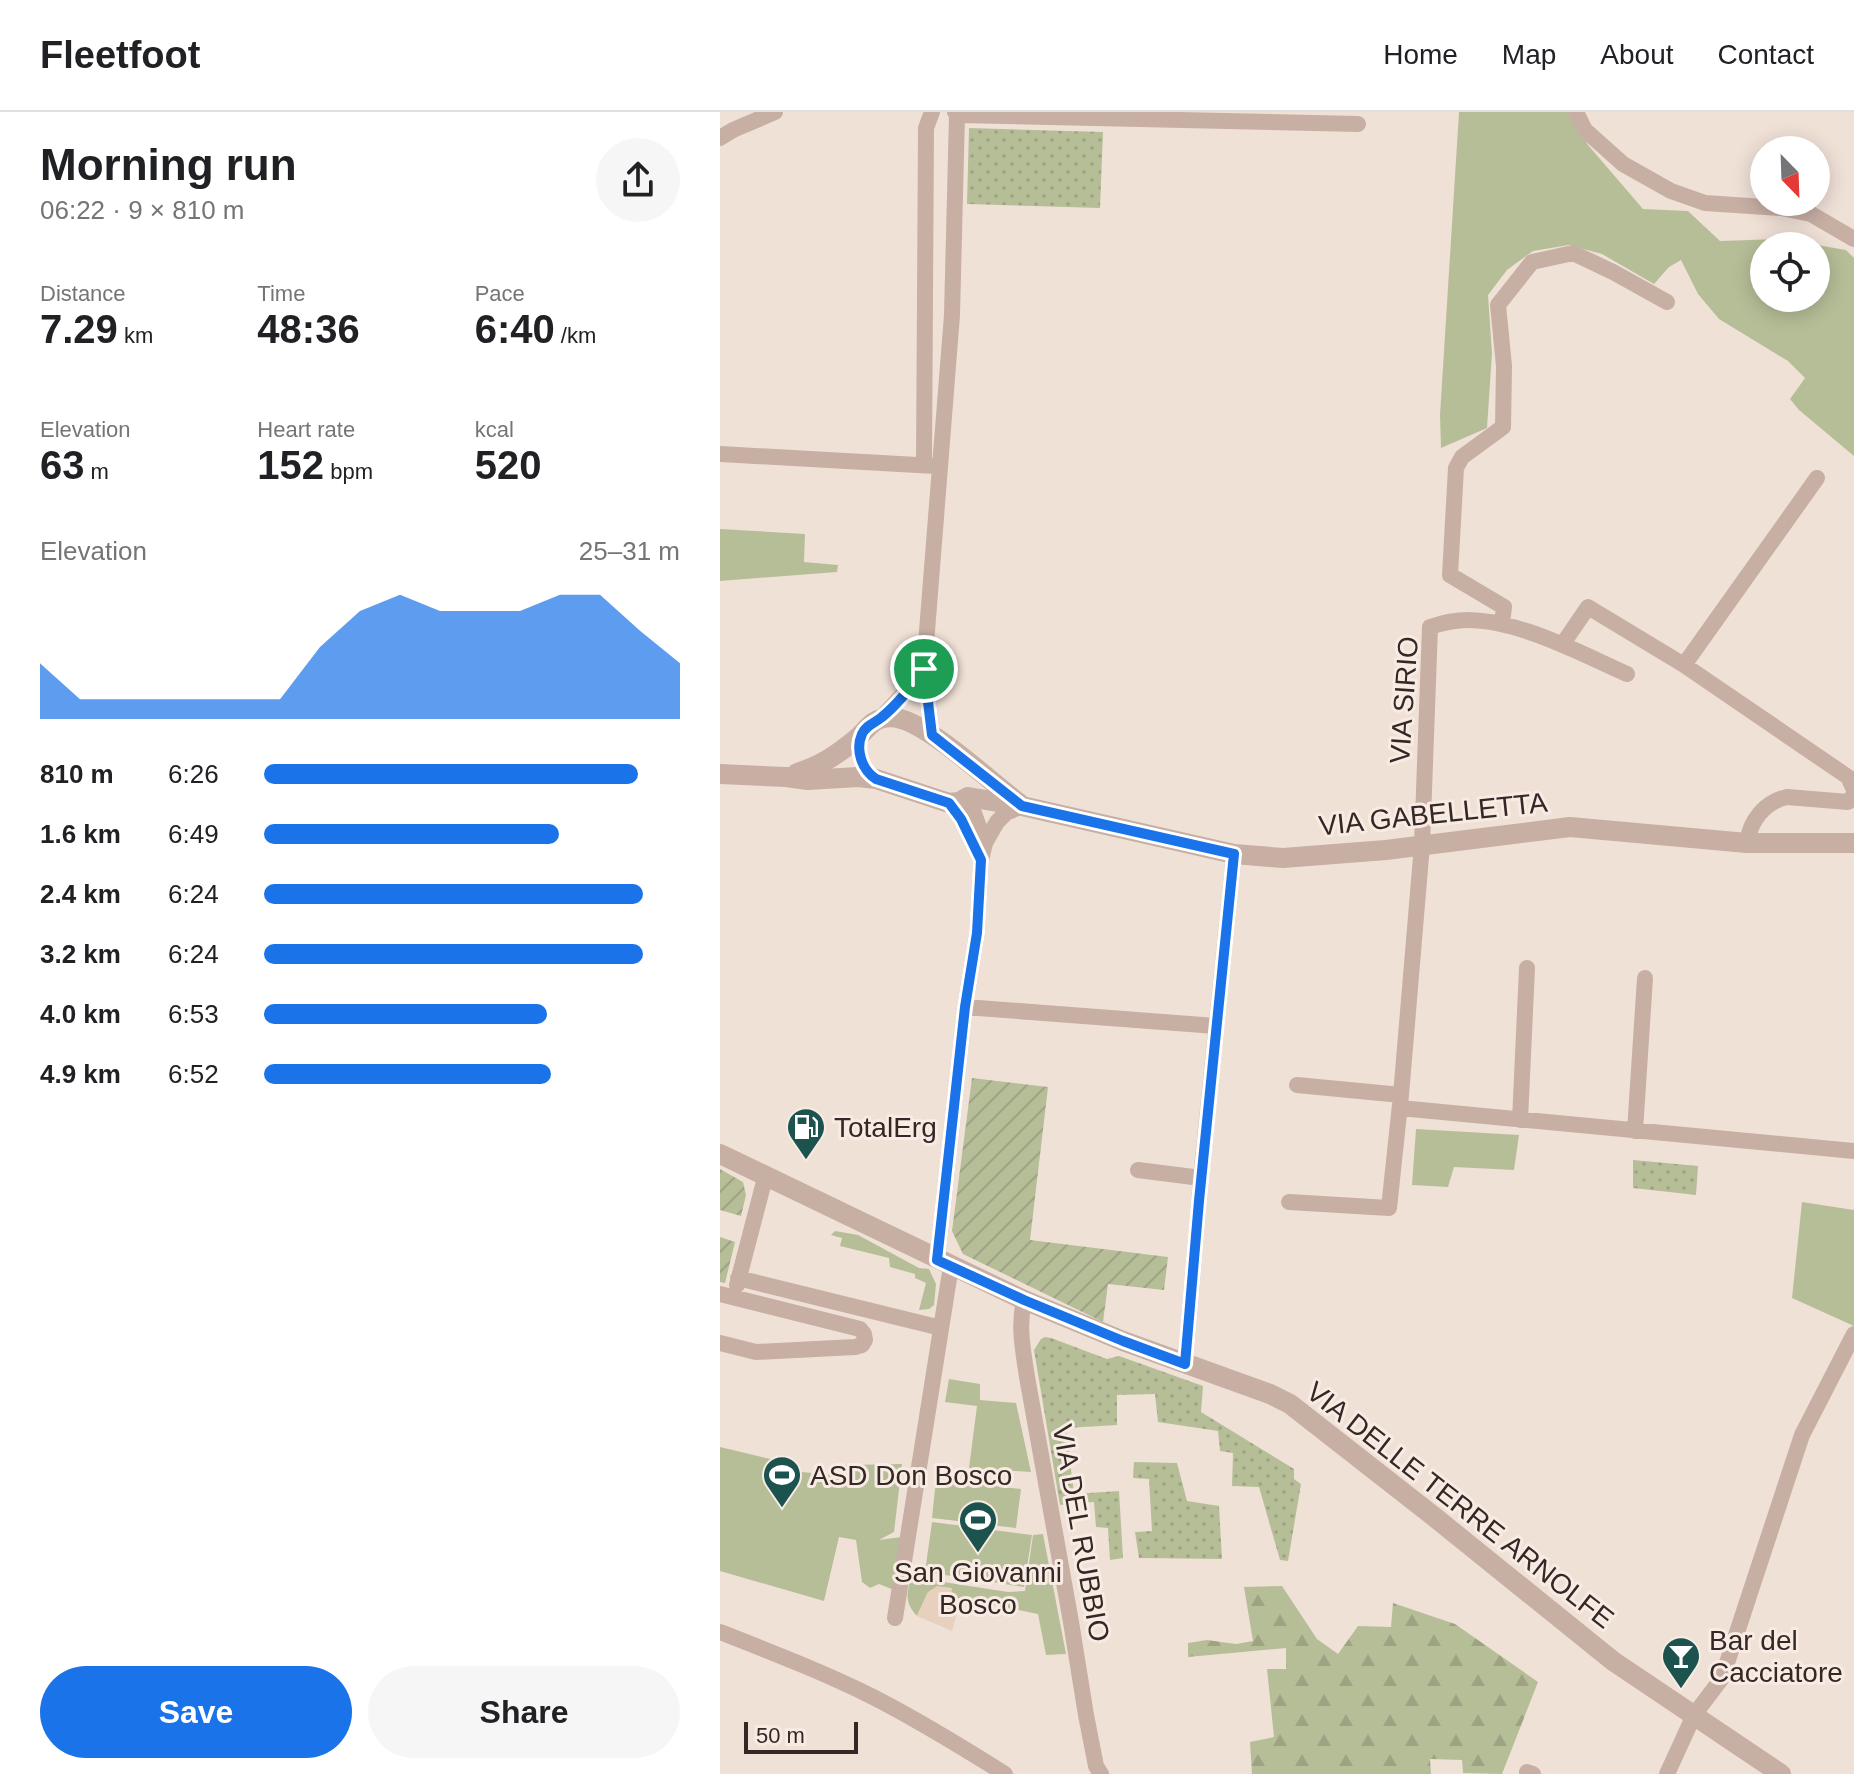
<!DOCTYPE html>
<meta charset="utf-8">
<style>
body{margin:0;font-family:Helvetica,sans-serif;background:#f6f6f6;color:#202124;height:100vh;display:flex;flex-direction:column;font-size:30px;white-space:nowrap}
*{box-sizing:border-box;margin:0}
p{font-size:26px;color:#757577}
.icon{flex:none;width:44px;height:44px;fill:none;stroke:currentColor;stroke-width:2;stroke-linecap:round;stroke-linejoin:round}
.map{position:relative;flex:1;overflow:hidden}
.panel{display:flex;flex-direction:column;background:#fff;width:720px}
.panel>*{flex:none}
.needle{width:52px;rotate:157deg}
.fabs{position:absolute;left:1030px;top:24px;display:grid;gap:16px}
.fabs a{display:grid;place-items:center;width:80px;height:80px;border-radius:50%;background:#fff;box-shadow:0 4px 20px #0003;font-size:40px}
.scale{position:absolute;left:24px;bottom:20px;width:114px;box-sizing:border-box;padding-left:8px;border:4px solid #332825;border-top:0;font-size:22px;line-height:28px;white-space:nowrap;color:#332825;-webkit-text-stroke:6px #f8ebe3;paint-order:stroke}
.pin{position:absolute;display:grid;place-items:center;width:68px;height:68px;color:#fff;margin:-34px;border:4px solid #fff;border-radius:50%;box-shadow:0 2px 8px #0007}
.round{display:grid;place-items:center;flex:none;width:84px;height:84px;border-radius:42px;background:#f6f6f6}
.overview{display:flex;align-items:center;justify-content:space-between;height:136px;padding:0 40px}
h1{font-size:44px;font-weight:700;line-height:60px}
.stats{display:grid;grid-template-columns:repeat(3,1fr);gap:12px;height:136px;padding:8px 40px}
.stats div{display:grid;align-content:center}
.stats b{font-size:40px;font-weight:700}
.stats small{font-size:22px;font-weight:400}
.stats p{font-size:22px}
.chart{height:224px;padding:16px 40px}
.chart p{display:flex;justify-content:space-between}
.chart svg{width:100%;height:144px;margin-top:8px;fill:#1a73e8;opacity:.7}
.cta{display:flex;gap:16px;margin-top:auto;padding:16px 40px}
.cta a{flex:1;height:92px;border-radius:48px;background:#1a73e8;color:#fff;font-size:32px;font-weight:700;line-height:92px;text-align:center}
.cta a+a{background:#f6f6f6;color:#202124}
ul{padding:0 40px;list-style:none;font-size:26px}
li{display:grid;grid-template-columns:128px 96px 1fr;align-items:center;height:60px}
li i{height:20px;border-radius:10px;background:#1a73e8}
header{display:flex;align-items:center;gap:48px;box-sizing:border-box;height:112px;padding:0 40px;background:#fff;border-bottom:2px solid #e0e0e0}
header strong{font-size:38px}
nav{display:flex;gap:44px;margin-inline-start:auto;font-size:28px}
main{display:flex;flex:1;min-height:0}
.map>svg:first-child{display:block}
.grass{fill:#b6be98;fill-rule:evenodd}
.forest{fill:url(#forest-firs)}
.park{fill:url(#park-dots)}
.garden{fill:url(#garden-furrows)}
.plaza{fill:#e8d0be}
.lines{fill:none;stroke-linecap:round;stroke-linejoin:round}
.minor{stroke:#c7afa4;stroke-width:16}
.tertiary{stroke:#c7afa4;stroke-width:20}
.route-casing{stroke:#fff;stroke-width:16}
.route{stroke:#1a73e8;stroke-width:10}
.labels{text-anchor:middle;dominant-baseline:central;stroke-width:6;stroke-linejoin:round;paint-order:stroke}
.street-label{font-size:28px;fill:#332825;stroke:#f8ebe3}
.poi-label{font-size:28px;fill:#332825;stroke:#f8ebe3;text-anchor:start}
</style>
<header>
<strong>Fleetfoot</strong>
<nav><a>Home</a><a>Map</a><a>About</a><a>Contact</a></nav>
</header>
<main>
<section class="panel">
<div class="overview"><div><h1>Morning run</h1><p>06:22 · 9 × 810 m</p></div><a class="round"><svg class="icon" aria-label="share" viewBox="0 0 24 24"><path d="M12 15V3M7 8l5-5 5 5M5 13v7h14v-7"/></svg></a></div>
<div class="stats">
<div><p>Distance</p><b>7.29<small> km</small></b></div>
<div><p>Time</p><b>48:36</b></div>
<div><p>Pace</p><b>6:40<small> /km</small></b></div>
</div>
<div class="stats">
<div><p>Elevation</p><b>63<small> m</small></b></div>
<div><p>Heart rate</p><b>152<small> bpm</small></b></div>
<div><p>kcal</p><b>520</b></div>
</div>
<div class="chart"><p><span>Elevation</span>25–31 m</p>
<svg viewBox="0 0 160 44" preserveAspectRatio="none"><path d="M0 44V27L10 38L20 38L30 38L40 38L50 38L60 38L70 22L80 11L90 6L100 11L110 11L120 11L130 6L140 6L150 17L160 27V44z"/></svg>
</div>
<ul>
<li><b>810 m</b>6:26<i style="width:90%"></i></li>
<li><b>1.6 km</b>6:49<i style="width:71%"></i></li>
<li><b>2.4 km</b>6:24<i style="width:91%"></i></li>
<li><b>3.2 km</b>6:24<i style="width:91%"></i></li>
<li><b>4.0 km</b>6:53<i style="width:68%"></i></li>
<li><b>4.9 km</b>6:52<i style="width:69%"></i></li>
</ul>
<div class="cta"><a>Save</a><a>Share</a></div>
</section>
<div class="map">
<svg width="1134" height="1662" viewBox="0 0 1134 1662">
<defs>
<pattern id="forest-firs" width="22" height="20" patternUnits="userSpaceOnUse" patternTransform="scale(2)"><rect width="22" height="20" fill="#b6be98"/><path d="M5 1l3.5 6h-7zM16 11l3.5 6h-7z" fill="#9da383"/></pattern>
<pattern id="park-dots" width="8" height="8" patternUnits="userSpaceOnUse" patternTransform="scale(2)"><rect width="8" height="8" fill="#b6be98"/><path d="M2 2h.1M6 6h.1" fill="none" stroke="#9da383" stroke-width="1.8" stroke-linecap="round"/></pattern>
<pattern id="garden-furrows" width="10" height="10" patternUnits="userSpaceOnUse" patternTransform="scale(2)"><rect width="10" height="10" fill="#b6be98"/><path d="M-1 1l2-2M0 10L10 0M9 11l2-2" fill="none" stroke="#9da383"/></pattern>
</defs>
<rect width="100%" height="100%" fill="#f0e1d7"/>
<path class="grass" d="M739 0H848L868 33 923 97 968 99 1000 129 1062 127 1126 138 1134 146V344L1079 298 1070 287 1085 266 1068 249 999 207 978 182 961 148 949 155 934 172 882 142 849 133 813 139 787 158 768 183 772 241 767 316 721 336 720 303ZM1044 134H1096V186H1044Z
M0 417 85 422 84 450 118 453 117 460 0 469Z
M696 1017 799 1023 794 1058 734 1055 728 1075 692 1073Z
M1082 1090 1134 1098V1214L1072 1186Z
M115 1119 138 1123 199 1156 209 1157 216 1172 214 1193 209 1197 199 1198 206 1171 195 1166V1162L170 1155 169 1146 120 1134 122 1126 111 1123Z
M229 1267 260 1272V1288L296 1291 311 1360 249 1356 257 1294 225 1290Z
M0 1335 71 1352V1359L123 1364 125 1353 182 1352 174 1420 159 1428 181 1425 174 1478 159 1472 150 1476 142 1470 136 1428 119 1425 104 1489 0 1459Z
M216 1367 301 1377 296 1416 212 1406Z
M212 1410 312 1423 304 1475 205 1460Z
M323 1422 346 1542 326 1543 318 1502 208 1480 197 1504C184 1490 187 1482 191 1465L288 1480 305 1479 313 1423Z"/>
<path class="forest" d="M562 1474 597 1527 618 1542 638 1514 671 1515 673 1491 735 1512 818 1570 782 1662 743 1661 742 1648 710 1647 711 1662H532L530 1630 554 1625 547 1557H566V1536L468 1545V1531L487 1528 516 1532 533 1529 524 1475Z"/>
<path class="park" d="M249 16 383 20 380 96 247 92Z
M913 1048 978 1054 976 1083 913 1076Z
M325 1225 331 1226 387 1247 399 1244 483 1274 481 1300 574 1357V1367L581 1372 568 1449 560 1448 539 1375 512 1374 513 1341 500 1339 498 1319 438 1310 435 1282 397 1283V1313L346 1316 354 1382 399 1379 403 1446 390 1448 388 1416 376 1415 374 1390 340 1393 314 1238 321 1227Z
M414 1350 457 1351 467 1389 499 1394 502 1447 419 1446 415 1420 432 1419 429 1367 413 1366Z"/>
<path class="garden" d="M252 966 328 975 310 1128 448 1145 444 1178 388 1172 383 1210 243 1142 232 1119Z
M0 1057 23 1070 26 1083 21 1104 0 1098Z
M0 1125 15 1130 5 1171 0 1170Z"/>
<path class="plaza" d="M217 1474 232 1476 231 1485 241 1487 232 1519 197 1504 208 1480Z"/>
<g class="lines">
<path class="minor" d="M856 0 865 18 903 52 951 79 985 91 1061 96 1091 102 1134 127
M237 3 638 12
M0 26 13 18 55 0
M0 342 215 354
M204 353 206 16 212 0
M782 511 784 495 730 463 736 356 742 345 783 315 784 254 778 193 812 150 853 141 893 160 947 190
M842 533 868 495 964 553 1128 665 1134 678
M964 553 1097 366
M160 607 192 573 204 557
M212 623 204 557 232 203 237 3 235 0
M248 685 265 731
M229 691 241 707 261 748
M1027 731C1030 709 1044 690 1067 685L1128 690 1134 683
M245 895 496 914
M577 973 681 983
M680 996 1134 1039
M800 1008 807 856
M915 1019 925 866
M418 1058 481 1066
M569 1090 669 1096 681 983 702 733 710 515C722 511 734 508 747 508 799 508 860 541 907 562
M217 1148 245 895 257 821 261 748 265 731 277 710 286 701 302 694
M18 1166 221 1216
M17 1173 46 1062
M0 1182 140 1217 144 1222 145 1228 142 1233 135 1235 36 1240 0 1231
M304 1188C298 1215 303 1238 307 1265L351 1510 366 1603 376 1654 381 1662
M465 1252 481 1066 514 742
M175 1506 231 1154
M0 1520C51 1540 103 1560 153 1585 198 1608 242 1635 285 1662
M807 1660 813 1662
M947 1662 974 1603 1002 1566 1082 1323 1134 1222"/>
<path class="tertiary" d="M77 661C100 654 117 643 136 627 142 622 147 615 154 610 160 606 170 604 177 606 209 612 271 670 299 691
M0 662 66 665 88 668 138 665 156 667 229 691 239 690 248 685 302 694 514 742 563 746 666 738 850 715 1027 731H1134
M0 1042 304 1188 403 1229 550 1282 570 1292 717 1407 893 1549 1061 1662"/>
</g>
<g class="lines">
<g class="route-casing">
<path id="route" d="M204 557 212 623 302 694 514 742 479 1089 465 1252 403 1229 304 1188 217 1148 245 895 257 821 261 748 241 707 229 691 156 667C142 658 135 638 142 622 146 613 155 611 162 605 178 592 192 574 204 557Z"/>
</g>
<use href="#route" class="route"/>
</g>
<defs>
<g id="fuel-pin" transform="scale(2)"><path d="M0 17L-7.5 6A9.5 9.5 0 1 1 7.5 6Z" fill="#1c534f" stroke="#f8ebe3"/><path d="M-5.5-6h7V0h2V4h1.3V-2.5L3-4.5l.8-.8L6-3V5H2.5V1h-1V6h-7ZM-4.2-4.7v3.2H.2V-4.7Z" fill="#fff"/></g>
<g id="stadium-pin" transform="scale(2)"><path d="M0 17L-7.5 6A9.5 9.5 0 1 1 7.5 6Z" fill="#1c534f" stroke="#f8ebe3"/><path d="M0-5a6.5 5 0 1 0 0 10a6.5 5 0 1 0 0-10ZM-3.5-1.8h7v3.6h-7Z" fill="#fff"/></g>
<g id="bar-pin" transform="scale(2)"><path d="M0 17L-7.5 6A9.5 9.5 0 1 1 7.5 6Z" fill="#1c534f" stroke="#f8ebe3"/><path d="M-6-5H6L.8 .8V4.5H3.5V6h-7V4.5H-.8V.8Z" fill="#fff"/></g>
</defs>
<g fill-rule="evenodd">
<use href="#fuel-pin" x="86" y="1015"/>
<use href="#stadium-pin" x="62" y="1363"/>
<use href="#stadium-pin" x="258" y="1408"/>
<use href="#bar-pin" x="961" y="1544"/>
</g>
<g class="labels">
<g class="street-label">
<text transform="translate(684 588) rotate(-86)">VIA SIRIO</text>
<text transform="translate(713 702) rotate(-6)">VIA GABELLETTA</text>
<text transform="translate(740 1393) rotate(38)">VIA DELLE TERRE ARNOLFE</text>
<text transform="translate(361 1421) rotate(80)">VIA DEL RUBBIO</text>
</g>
<g class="poi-label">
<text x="114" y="1015">TotalErg</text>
<text x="90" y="1363">ASD Don Bosco</text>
<text x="258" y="1460" text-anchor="middle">San Giovanni<tspan x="258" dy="32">Bosco</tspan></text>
<text x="989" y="1528">Bar del<tspan x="989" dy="32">Cacciatore</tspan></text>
</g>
</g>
</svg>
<div class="fabs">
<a><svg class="needle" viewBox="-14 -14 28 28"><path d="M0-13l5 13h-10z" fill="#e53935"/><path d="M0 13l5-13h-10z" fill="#757577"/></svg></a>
<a><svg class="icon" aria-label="locate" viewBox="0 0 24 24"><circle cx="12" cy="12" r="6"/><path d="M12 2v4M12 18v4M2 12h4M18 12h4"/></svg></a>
</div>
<div class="scale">50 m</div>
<div class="pin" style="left:204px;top:557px;background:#1e9e55"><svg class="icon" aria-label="arrive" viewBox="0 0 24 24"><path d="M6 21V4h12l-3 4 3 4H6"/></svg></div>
</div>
</main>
